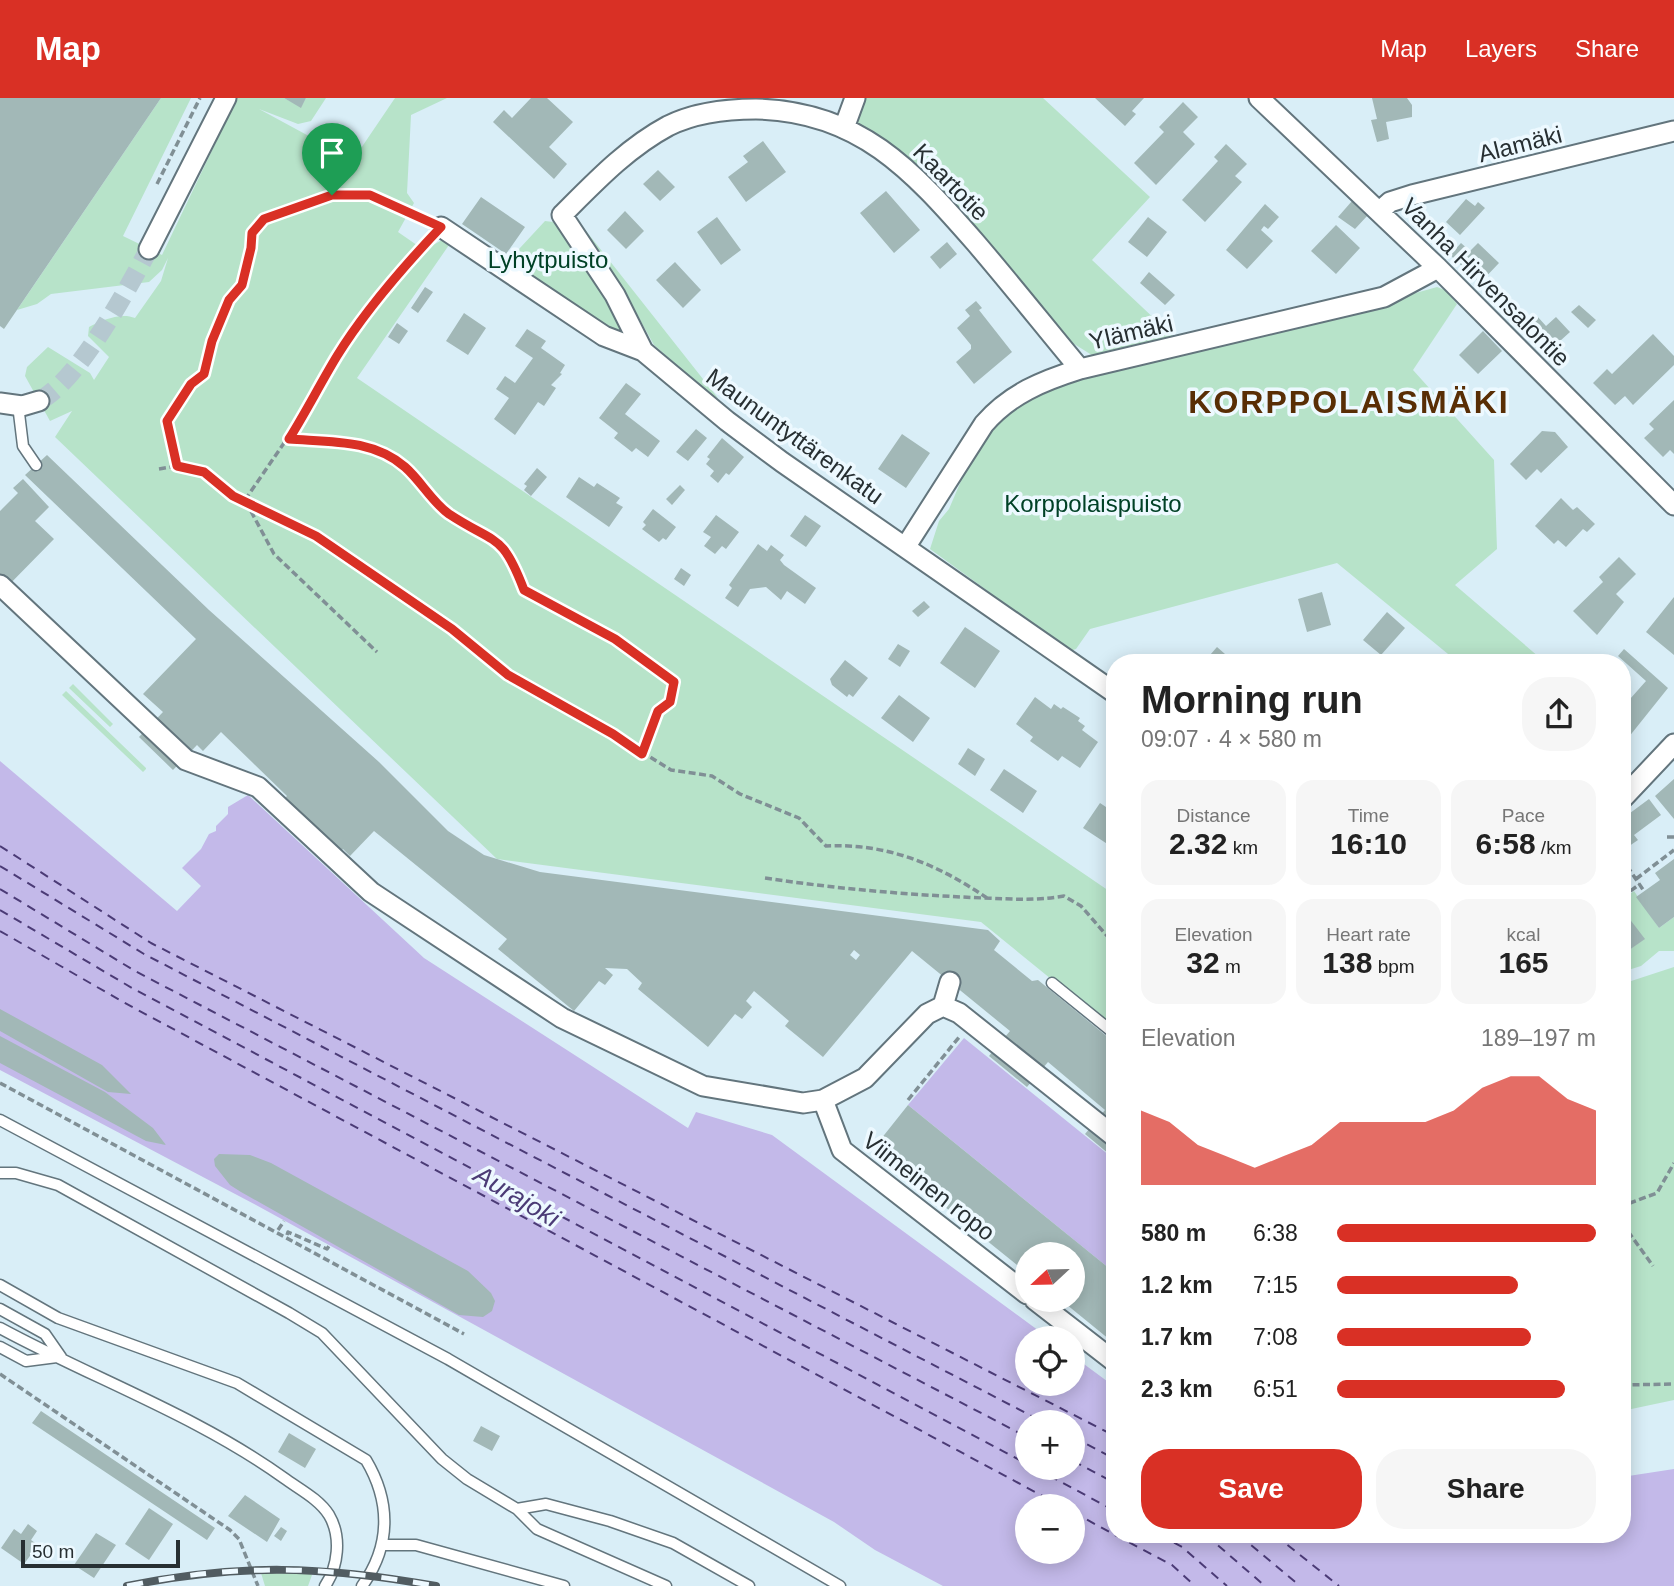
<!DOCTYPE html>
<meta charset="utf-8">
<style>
body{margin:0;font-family:Helvetica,sans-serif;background:#f6f6f6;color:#222;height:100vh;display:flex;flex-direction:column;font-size:26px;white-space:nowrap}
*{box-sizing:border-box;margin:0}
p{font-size:23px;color:#767676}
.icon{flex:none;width:38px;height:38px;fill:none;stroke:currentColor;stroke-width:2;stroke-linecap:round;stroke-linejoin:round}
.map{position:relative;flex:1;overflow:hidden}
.sheet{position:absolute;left:1106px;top:556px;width:525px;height:889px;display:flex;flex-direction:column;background:#fff;border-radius:28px;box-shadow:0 4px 18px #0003}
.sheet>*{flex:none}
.needle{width:46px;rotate:248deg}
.buttons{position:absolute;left:1015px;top:1144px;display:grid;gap:14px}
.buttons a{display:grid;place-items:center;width:70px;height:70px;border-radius:50%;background:#fff;box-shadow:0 4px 18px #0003;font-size:35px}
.scale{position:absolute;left:21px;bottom:18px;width:159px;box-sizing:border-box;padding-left:7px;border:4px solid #272f32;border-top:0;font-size:19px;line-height:24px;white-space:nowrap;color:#272f32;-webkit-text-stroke:5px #edf9ff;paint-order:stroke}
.pin{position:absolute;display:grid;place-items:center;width:60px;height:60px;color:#fff;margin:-72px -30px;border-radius:50% 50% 50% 0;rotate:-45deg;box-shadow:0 0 7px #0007}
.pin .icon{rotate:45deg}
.round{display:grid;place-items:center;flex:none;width:74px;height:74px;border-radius:28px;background:#f6f6f6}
.summary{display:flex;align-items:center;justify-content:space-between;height:119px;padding:0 35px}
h1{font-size:38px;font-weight:700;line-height:52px}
.figures{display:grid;grid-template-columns:repeat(3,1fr);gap:10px;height:119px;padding:7px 35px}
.figures div{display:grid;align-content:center;border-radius:18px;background:#f6f6f6;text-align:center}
.figures b{font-size:30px;font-weight:700}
.figures small{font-size:19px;font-weight:400}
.figures p{font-size:19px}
.chart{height:196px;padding:14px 35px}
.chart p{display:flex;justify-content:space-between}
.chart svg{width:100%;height:126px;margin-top:7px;fill:#d93025;opacity:.7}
.button{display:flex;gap:14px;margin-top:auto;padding:14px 35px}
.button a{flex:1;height:80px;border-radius:28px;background:#d93025;color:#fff;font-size:28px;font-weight:700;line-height:80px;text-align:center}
.button a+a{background:#f6f6f6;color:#222}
ul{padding:0 35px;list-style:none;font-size:23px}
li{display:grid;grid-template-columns:112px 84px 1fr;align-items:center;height:52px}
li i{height:18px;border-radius:9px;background:#d93025}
header{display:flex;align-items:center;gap:42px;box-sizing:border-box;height:98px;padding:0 35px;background:#d93025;color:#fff}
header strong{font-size:33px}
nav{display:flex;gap:38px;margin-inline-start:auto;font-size:24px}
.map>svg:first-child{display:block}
.green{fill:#b7e3c9}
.water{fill:#c3b9e9;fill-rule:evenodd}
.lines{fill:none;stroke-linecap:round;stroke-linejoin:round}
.ferry{stroke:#4b3b76;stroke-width:2;stroke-dasharray:9 7;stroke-linecap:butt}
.building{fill:#a2b8b7;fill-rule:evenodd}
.minor-tunnel{stroke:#b5c8d0;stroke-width:19;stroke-dasharray:19 10;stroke-linecap:butt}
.service-casing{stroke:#63757d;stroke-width:13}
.minor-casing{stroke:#63757d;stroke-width:23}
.path{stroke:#808f95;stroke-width:3.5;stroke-dasharray:7 3.5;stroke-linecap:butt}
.service{stroke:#fff;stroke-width:10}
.minor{stroke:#fff;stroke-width:19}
.rail-casing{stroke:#515c61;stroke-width:8}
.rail{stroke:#edf9ff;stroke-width:5;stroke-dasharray:16;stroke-linecap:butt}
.route-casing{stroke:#fff;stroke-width:14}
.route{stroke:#d93025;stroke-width:9}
.labels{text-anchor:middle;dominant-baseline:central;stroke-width:7;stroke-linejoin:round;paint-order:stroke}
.street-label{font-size:24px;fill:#272f32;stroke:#edf9ff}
.park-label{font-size:24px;fill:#004126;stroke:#edf9ff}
.water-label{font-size:26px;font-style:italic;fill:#4b3b76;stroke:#edf9ff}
.district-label{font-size:32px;font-weight:bold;letter-spacing:2px;fill:#592e05;stroke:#edf9ff}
</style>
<header>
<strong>Map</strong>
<nav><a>Map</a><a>Layers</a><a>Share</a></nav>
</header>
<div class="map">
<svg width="1674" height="1488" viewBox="0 0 1674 1488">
<rect width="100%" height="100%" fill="#d9eef7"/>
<path class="green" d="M161 0H191L123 138 162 157 237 0H284L301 9 306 0H326L311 23 298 26 259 11 353 62 395 0H447L411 17 407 95 414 105 398 134 424 152 442 142 449 147 357 280 1115 797V933L981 824 497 761 55 339 72 313 50 323 25 278 27 269 48 249 90 275 94 282 109 259 88 238 89 229C102 222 121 214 135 220L161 183 168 160 162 172 149 184 51 196 37 206 17 212Z
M863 0H1043L1150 99 1092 162 1175 240 1095 259 1063 239 854 22Z
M545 123 553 124C580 158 606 191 622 231L615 236 507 164Z
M579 124 718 300 711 297 654 247 625 195 581 133Z
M1437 189 1445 192 1457 206 1413 272 1494 362 1497 451 1455 487 1546 565H1459L1337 465 1090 531 1076 551 1070 553 930 451 939 423 949 411 972 357 1002 318 1058 285 1267 237Z
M73 586 113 626 110 629 69 590Z
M66 593 146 670V671L143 674 62 597Z
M1634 793 1659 830 1674 819V853H1659L1641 868 1622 874V857L1644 841 1622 811V802Z
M1674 869V1302L1622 1313V886Z
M261 1475H310L312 1477 308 1488H265Z"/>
<path class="water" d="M0 663 177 813 201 788 182 770 201 751 209 736 216 733V728L228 716V709L248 697 424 860 688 1030 696 1014 772 1037 1050 1241H1027V1286H1073V1258L1115 1289V1437H1622V1379L1674 1371V1488H943L875 1452 834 1424 256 1107 0 972ZM1027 1325H1073V1370H1027ZM1027 1409H1073V1454H1027Z
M964 940 1115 1062V1175L908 1007Z"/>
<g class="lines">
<path class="ferry" d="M0 748 151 845 1115 1338
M0 768 144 856 1045 1325
M0 791 135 873 1027 1339
M0 812 132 890 1027 1366
M0 833 123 904 1063 1409
M1073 1339 1115 1361
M1073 1363 1115 1385
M1035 1370 1115 1413
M1073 1414 1115 1437
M1115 1437 1172 1467 1195 1488
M1160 1437 1182 1449 1227 1488
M1206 1437 1265 1488
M1239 1437 1300 1488
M1275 1437 1339 1488"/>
</g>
<path class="building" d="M0 0H161L4 231 0 228Z
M284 0H306L301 10Z
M531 0H547L573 24 549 49 567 66 554 81 493 24 504 12 512 20Z
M1095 0H1144L1132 13 1136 16 1125 28Z
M1372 0H1407L1412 7V19L1386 24 1389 41 1377 44 1371 22 1377 21Z
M1183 4 1198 19 1183 34 1195 46 1156 87 1134 65 1164 34 1159 29Z
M763 43 786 74 746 104 728 79 748 64 743 58Z
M1226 46 1247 66 1235 78 1242 84 1205 124 1182 102 1218 63 1214 59Z
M658 72 675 89 660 103 643 86Z
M886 93 920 132 894 155 860 115Z
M481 99 525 129 506 156 462 126Z
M1466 101 1475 108 1478 104 1485 110 1460 137 1446 124Z
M1352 103 1368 117 1355 131 1338 119Z
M1265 106 1279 119 1268 131 1264 128 1261 132 1273 143 1247 171 1226 152Z
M625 113 644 133 626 151 607 132Z
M717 119 741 152 721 167 697 134Z
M1148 119 1167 134 1147 159 1128 144Z
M1336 127 1360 150 1336 176 1311 153Z
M947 144 957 156 940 171 930 159Z
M1461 145 1470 153 1478 145 1499 165 1480 185 1450 157Z
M675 164 701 192 683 210 656 182Z
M1149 174 1175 197 1165 207 1140 185Z
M425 189 433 194 418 215 411 210Z
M976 203 982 210 979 212 1012 254 974 286 956 264 971 251V247L957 230 970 218 965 212Z
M1579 207 1596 222 1588 230 1571 214Z
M464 215 486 230 468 257 446 243Z
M1537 218 1546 228 1556 219 1570 234 1550 252 1527 227Z
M397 225 408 233 399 246 388 239Z
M527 231 546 243 541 250 565 267 560 275 562 276 551 287 556 290 544 308 538 304 515 337 494 321 509 300 496 291 505 278 515 285 533 260 515 248Z
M1483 233 1502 253 1478 276 1459 257Z
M1653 236 1674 258V267L1633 307 1625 298 1615 307 1593 285 1607 271 1612 276Z
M626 285 641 296 625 316 660 343 648 359 636 350 632 354 614 340 618 335 599 320Z
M1674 302V356L1670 352 1663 359 1644 340 1654 331 1649 326Z
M696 331 707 340 688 363 676 354Z
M1542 333 1555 334 1568 349 1541 375 1537 371 1526 382 1510 366Z
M902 336 930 355 906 390 878 371Z
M722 340 744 359 729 377 726 375 718 385 710 378 714 373 706 366 710 361 707 359Z
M47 357 209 512 379 664 448 733 484 757 540 774 988 832 1000 843 994 852 1032 883 1038 882 1115 945V1061L1085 1036 1105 1012 1048 964 1027 989 989 958 1010 933 912 853 823 959 785 928 789 923 754 893 746 903 752 909 742 921 735 916 708 949 638 891 642 885 627 871 605 870 613 877 605 887 599 883 574 913 498 851 507 841 374 733 350 758 343 751 338 756 282 703 287 698 221 634 203 653 197 647 173 672 139 639 163 614 143 596 196 541 25 377ZM854 852 860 857 856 862 850 857Z
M537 370 547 379 531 398 524 392 527 388 524 386Z
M579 379 594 389 597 385 620 400 616 405 623 409 609 429 566 399Z
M23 381 49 409 35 423 54 441 0 496V413L18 395 13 390Z
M680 387 685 392 672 407 666 401Z
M1561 400 1573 412 1577 409 1595 426 1587 434 1583 431 1566 449 1558 442 1554 446 1535 428Z
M653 411 676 429 666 442 663 440 659 444 642 431 646 427 643 424Z
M716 417 739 434 726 451 722 448 715 456 704 448 711 439 703 434Z
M805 417 821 428 806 449 790 438Z
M758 446 767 453 771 447 784 457 780 462 784 467 816 490 805 506 787 493 781 502 766 489 750 491 738 509 725 500 732 490 729 487Z
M1619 459 1636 476 1616 496 1624 504 1597 537 1573 513 1603 484 1599 479Z
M681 470 691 477 684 488 674 481Z
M1322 494 1331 527 1307 534 1298 501Z
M1674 499V557L1646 534Z
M924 503 930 509 918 519 912 513Z
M1387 514 1405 530 1381 557 1363 542Z
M965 529 1000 553 975 590 940 565Z
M898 546 910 553 900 569 888 561Z
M1217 549 1233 563 1203 565Z
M1624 551 1668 590 1624 645 1622 610 1646 583 1618 558Z
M845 562 868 580 853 599 849 596 847 599 832 587 830 581Z
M899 597 930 620 913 644 881 620Z
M1035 599 1051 611 1054 606 1061 611 1063 609 1080 620 1078 623 1085 628 1082 632 1098 644 1080 670 1062 658 1058 663 1030 643 1033 639 1016 626Z
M968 650 985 661 975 678 958 666Z
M1004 671 1037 693 1023 715 990 692Z
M1674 681V721L1655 698Z
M1649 701 1661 717 1634 737 1638 742 1622 753V721Z
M1100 705 1115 715V751L1083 730Z
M1674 761V819L1659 830 1636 799 1660 782 1655 775Z
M1622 811 1645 841 1622 857Z
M0 911 102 967 131 996 108 994 0 933Z
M0 938 105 994 153 1030 166 1047 146 1043 0 965Z
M908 1007 1115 1175V1246L1061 1202H1073V1157H1027V1175L873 1051Z
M219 1056 250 1057 271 1065 468 1173 491 1195 495 1203 492 1213 483 1219 459 1217 241 1094 230 1087 215 1068 214 1061Z
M41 1313 215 1430 207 1442 32 1325Z
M481 1328 500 1338 492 1353 473 1343Z
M289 1335 316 1351 305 1370 278 1354Z
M245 1397 280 1421 267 1444 228 1418Z
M149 1410 173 1426 149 1462 125 1446Z
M28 1426 37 1433 31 1442 38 1447 24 1466 1 1450 14 1431 21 1436Z
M281 1429 287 1433 281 1443 274 1438Z
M96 1435 116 1447 94 1480 74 1467Z"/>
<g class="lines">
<path class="minor-tunnel" d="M39 303C79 282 127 192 149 151"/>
<g class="service-casing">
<path id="service" d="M18 307 23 348 36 367
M1052 885 1115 936
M0 1022 448 1261 840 1488
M0 1075H16L58 1087 289 1215 322 1235 442 1361 467 1381 517 1411 537 1431 666 1488
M0 1187 58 1220 237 1285 366 1362C391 1404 391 1448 362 1488
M0 1211 45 1236 61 1259
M0 1230C94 1281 196 1317 284 1380 299 1391 319 1401 329 1417 342 1439 338 1469 325 1488
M0 1249 26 1263 57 1259
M517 1411 546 1406 610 1423 673 1445 749 1488
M383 1447H416L564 1488"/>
</g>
<g class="minor-casing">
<path id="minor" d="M1259 0 1438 170 1674 407
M844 30 855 0
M1380 113 1390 104 1412 97 1674 33
M441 129 604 238 643 253 727 323 782 364 1115 595
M149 151 226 0
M643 253 615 197 562 117C595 84 627 50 668 28 694 15 727 11 756 11 859 13 912 72 975 144 1011 186 1045 229 1080 271
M0 305 22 308 39 303
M906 448 984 326C1010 296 1042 283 1080 271L1384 199 1438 170
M0 487 186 662 258 689 371 794 562 920 703 988 803 1005 823 1002 865 980 927 916 943 908 959 915 1115 1039
M1622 701 1674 646
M943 908 950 884
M823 1002 842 1052 1027 1196
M1035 1202 1115 1264"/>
</g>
<path class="path" d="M157 86 200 0
M289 341C329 344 373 341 405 369 421 383 432 404 449 416 496 447 502 434 524 492L615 541 674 584 670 604 658 613 642 656
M177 368 167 323 191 286 204 276 229 202 242 187 251 151 252 135 264 121 332 97H370L424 122
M159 371 177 368 204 374 233 398 316 438 452 531 508 577 565 611 613 636 671 672 712 678 740 696 799 720 826 748C887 745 937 766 987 800
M245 402 319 294 337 259 397 174 427 144
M246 404 274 456 377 554
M1667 739H1674
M1627 768 1644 793
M765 780C838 791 910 797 984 800 1013 801 1036 803 1064 798L1081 808 1115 847
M1636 781 1674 752
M1622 799 1640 786
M0 985 464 1236
M908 1002 960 938
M1622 1113 1630 1105 1657 1095 1674 1065
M1622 1125 1653 1168
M278 1132 284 1123
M287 1137 288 1134 327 1151 329 1148
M0 1276 230 1432 239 1441 258 1488
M1622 1287 1674 1286"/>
<use href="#service" class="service"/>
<use href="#minor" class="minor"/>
<g class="rail-casing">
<path id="rail" d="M127 1488C239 1465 324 1468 436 1488"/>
</g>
<use href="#rail" class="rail"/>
</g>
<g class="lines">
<g class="route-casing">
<path id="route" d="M332 97H370L441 129C403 169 366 211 337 258 320 286 306 314 289 341 329 344 373 341 405 369 421 383 432 404 449 416 496 447 502 434 524 492L615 541 674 584 670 604 658 613 642 656 613 636 508 577 452 531 316 438 233 398 204 374 177 368 167 323 191 286 204 276 212 243 229 202 242 187 251 150 252 135 264 121Z"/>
</g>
<use href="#route" class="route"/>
</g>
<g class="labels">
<g class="street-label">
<text transform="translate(1520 46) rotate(-14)">Alamäki</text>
<text transform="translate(951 84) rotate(46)">Kaartotie</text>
<text transform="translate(1486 184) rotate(45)">Vanha Hirvensalontie</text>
<text transform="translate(1131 234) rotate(-13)">Ylämäki</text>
<text transform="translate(795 338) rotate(36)">Maununtyttärenkatu</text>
<text transform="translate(929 1088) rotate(38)">Viimeinen ropo</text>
</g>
<g class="park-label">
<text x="548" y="161">Lyhytpuisto</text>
<text x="1093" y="405">Korppolaispuisto</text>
</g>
<g class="water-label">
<text transform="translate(517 1098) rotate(31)">Aurajoki</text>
</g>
<g class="district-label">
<text x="1349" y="304">KORPPOLAISMÄKI</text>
</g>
</g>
</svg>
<div class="buttons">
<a><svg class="needle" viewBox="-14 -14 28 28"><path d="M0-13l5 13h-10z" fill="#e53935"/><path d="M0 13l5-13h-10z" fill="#767676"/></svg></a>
<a><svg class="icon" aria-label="locate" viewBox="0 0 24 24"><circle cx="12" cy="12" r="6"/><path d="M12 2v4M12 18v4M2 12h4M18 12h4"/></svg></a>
<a>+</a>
<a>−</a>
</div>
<div class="scale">50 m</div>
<div class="pin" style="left:332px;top:97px;background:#1e9e55"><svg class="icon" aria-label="arrive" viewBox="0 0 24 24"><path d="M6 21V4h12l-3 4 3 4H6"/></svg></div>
<section class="sheet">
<div class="summary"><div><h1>Morning run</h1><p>09:07 · 4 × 580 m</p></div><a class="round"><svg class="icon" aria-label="share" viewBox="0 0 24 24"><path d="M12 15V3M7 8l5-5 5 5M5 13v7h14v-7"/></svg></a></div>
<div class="figures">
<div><p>Distance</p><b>2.32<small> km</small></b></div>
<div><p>Time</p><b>16:10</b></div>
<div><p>Pace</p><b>6:58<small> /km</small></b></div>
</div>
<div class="figures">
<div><p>Elevation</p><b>32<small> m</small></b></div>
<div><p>Heart rate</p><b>138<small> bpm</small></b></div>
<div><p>kcal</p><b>165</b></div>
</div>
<div class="chart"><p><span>Elevation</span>189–197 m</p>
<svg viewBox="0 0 160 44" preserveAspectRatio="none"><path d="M0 44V18L10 22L20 30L30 34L40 38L50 34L60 30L70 22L80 22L90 22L100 22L110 18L120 10L130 6L140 6L150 14L160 18V44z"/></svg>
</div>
<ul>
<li><b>580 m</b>6:38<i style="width:100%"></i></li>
<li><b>1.2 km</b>7:15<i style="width:70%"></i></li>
<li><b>1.7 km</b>7:08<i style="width:75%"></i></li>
<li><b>2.3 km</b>6:51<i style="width:88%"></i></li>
</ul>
<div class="button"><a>Save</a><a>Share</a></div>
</section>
</div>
